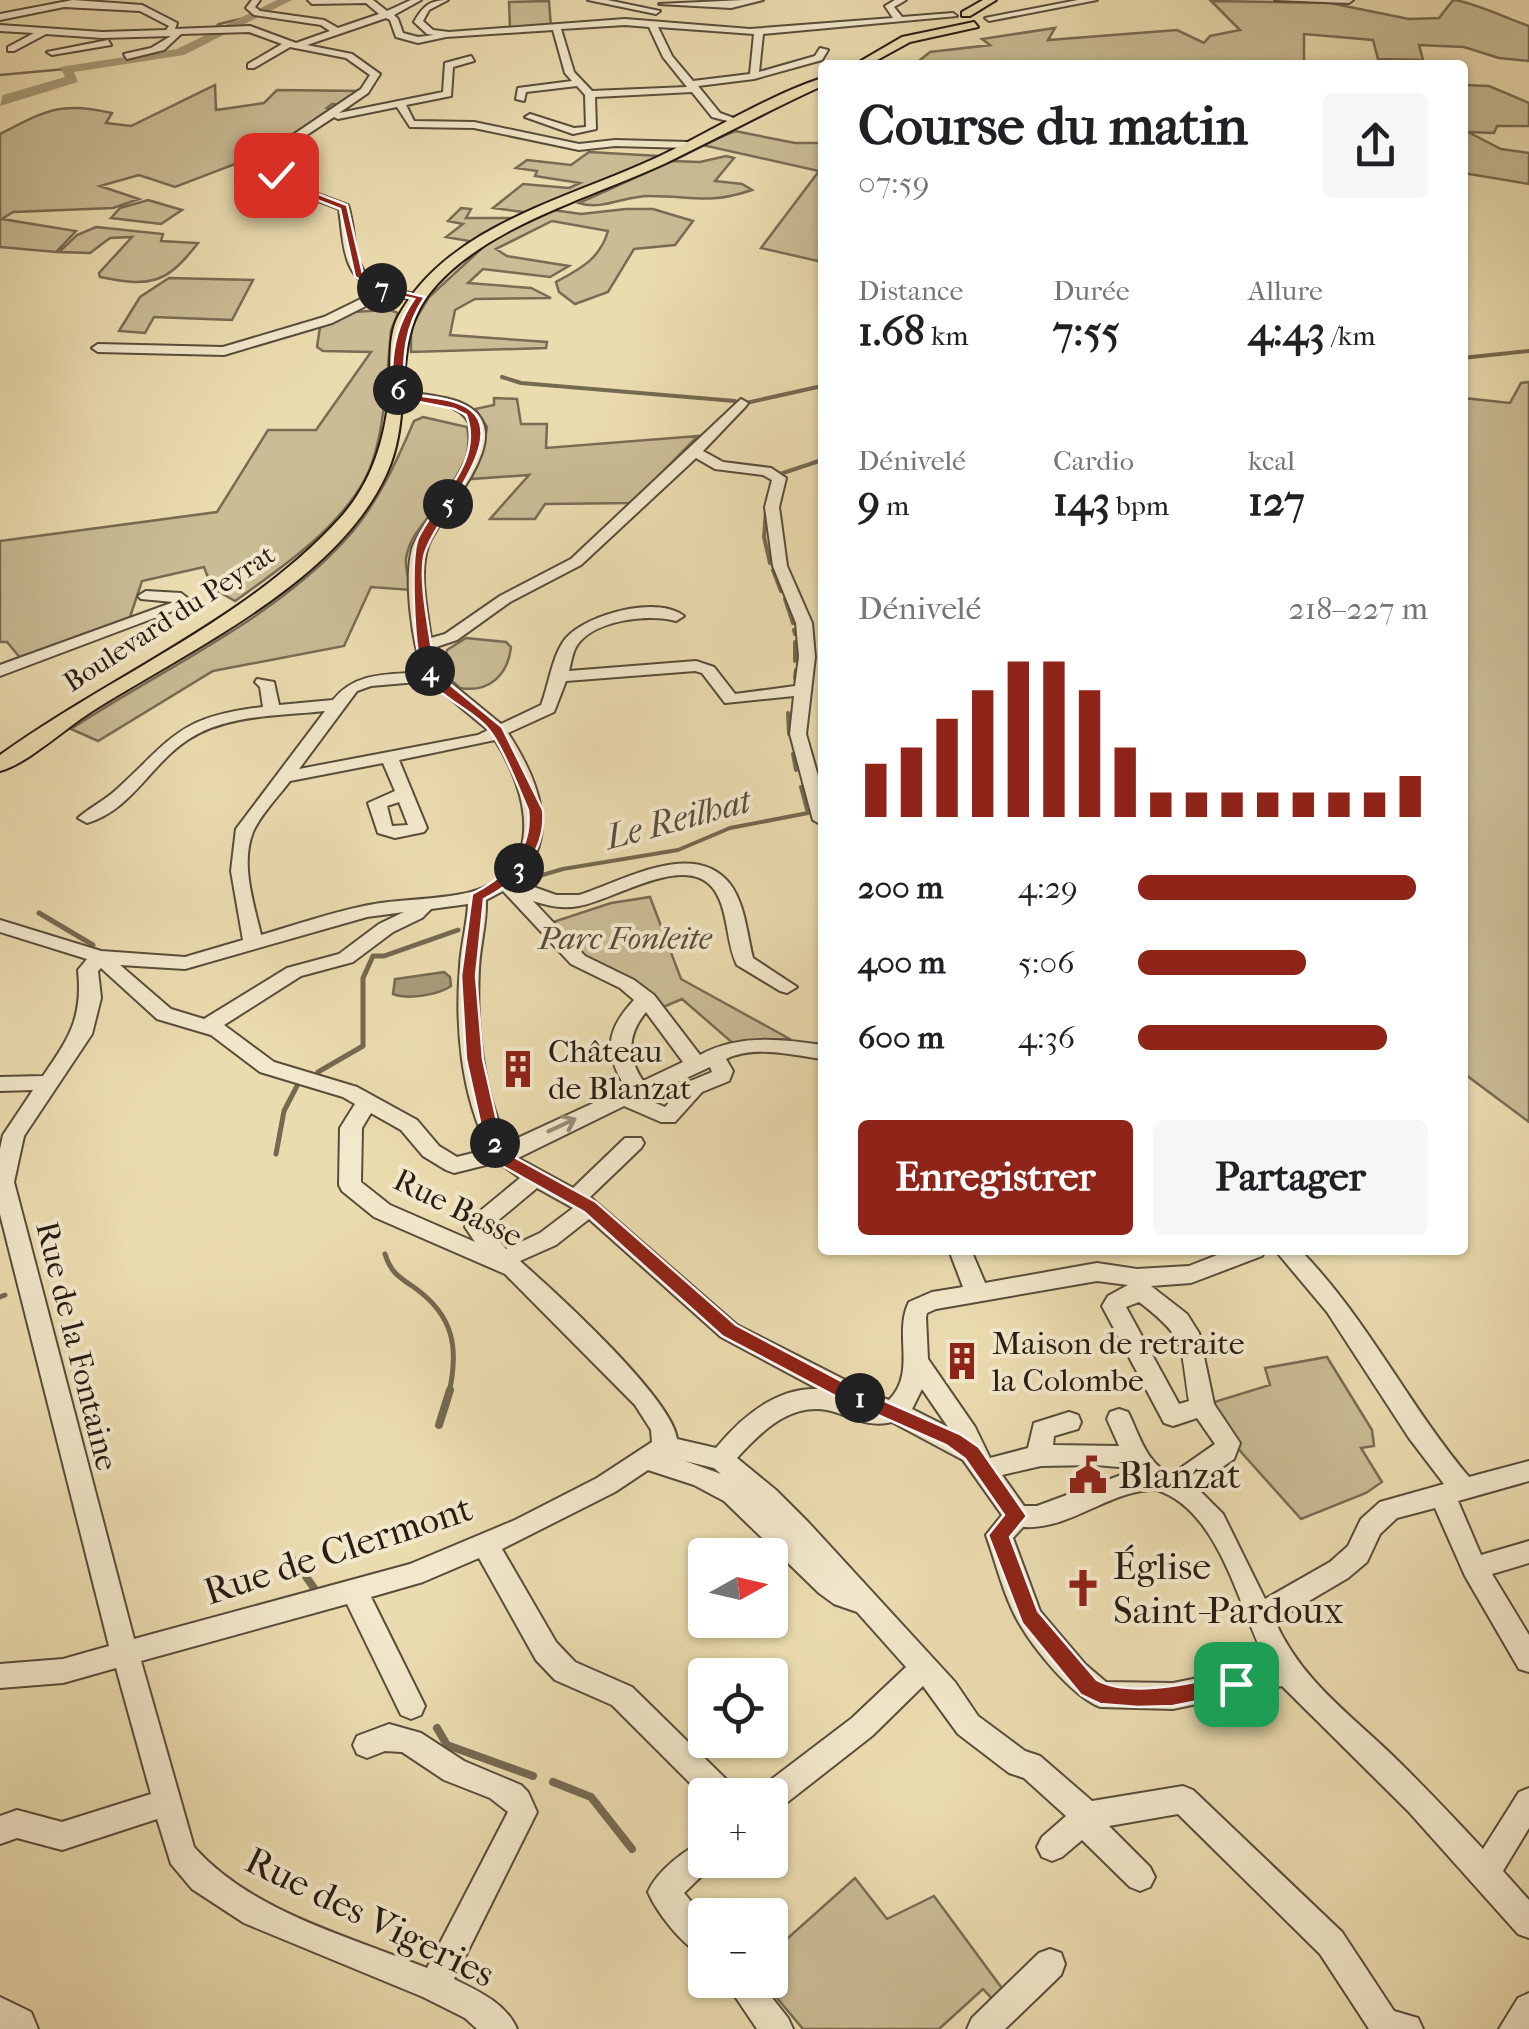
<!DOCTYPE html>
<html lang="fr">
<meta charset="utf-8">
<style>
body{margin:0;font-family:"IM FELL French Canon",serif;background:#f6f6f6;color:#202124;height:100vh;display:flex;flex-direction:column;font-size:38px;white-space:nowrap}
*{box-sizing:border-box;margin:0}
p{font-size:32px;color:#757577}
.icon{flex:none;width:55px;height:55px;fill:none;stroke:currentColor;stroke-width:2;stroke-linecap:round;stroke-linejoin:round}
.map{position:relative;flex:1;overflow:hidden}
.sheet{position:absolute;left:818px;top:60px;width:650px;height:1195px;display:flex;flex-direction:column;background:#fff;border-radius:10px;box-shadow:0 2px 8px #0004}
.sheet>*{flex:none}
.needle{width:65px;rotate:82deg}
.controls{position:absolute;left:688px;top:1538px;display:grid;gap:20px}
.controls a{display:grid;place-items:center;width:100px;height:100px;border-radius:10px;background:#fff;box-shadow:0 2px 8px #0004;font-size:50px}
.pin{position:absolute;display:grid;place-items:center;width:85px;height:85px;color:#fff;margin:-42px;border-radius:20px;box-shadow:0 5px 15px #0006}
.km{position:absolute;width:50px;height:50px;margin:-25px;border-radius:50%;background:#222;color:#fff;font-size:28px;line-height:50px;text-align:center}
.round{display:grid;place-items:center;flex:none;width:105px;height:105px;border-radius:10px;background:#f6f6f6}
.head{display:flex;align-items:center;justify-content:space-between;height:170px;padding:0 40px}
h1{font-size:55px;font-weight:700;line-height:75px}
.stats{display:grid;grid-template-columns:repeat(3,1fr);gap:15px;height:170px;padding:10px 40px}
.stats div{display:grid;align-content:center}
.stats b{font-size:42px;font-weight:700}
.stats small{font-size:28px;font-weight:400}
.stats p{font-size:28px}
.chart{height:280px;padding:20px 40px}
.chart p{display:flex;justify-content:space-between}
.chart svg{width:100%;height:180px;margin-top:10px;stroke:#8f2418;stroke-width:6}
.action{display:flex;gap:20px;margin-top:auto;padding:20px 40px}
.action a{flex:1;height:115px;border-radius:10px;background:#8f2418;color:#fff;font-size:40px;font-weight:700;line-height:115px;text-align:center}
.action a+a{background:#f6f6f6;color:#202124}
ul{padding:0 40px;list-style:none;font-size:32px}
li{display:grid;grid-template-columns:160px 120px 1fr;align-items:center;height:75px}
li i{height:25px;border-radius:12px;background:#8f2418}
.map>svg:first-child{display:block}
.green{fill:#cabc95;stroke:#786c54;stroke-width:2.5}
.water{fill:#a89b7a;stroke:#746951;stroke-width:2.5}
.lines{fill:none;stroke-linecap:round;stroke-linejoin:round}
.stream-far3{stroke:#746951;stroke-width:2.5}
.stream-far2{stroke:#746951;stroke-width:4}
.stream-far1{stroke:#746951;stroke-width:5}
.stream{stroke:#746951;stroke-width:8}
.river{fill:#a89b7a;fill-rule:evenodd}
.minor-casing{stroke:#584d3b;stroke-width:4}
.major-casing{stroke:#271d14;stroke-width:4}
.minor{fill:#f2e8cb;fill-rule:evenodd}
.major{fill:#ebdcaf;fill-rule:evenodd}
.oneway{stroke:#978d79}
.route{fill:#8f2418;stroke:#fff;stroke-width:2.5}
.labels{text-anchor:middle;dominant-baseline:central;stroke-width:8;stroke-linejoin:round;paint-order:stroke}
.far-street-label{font-size:28px;fill:#271d14;stroke:#f2e8cb}
.park-label{font-size:32px;font-style:italic;fill:#584d3b;stroke:#f2e8cb}
.poi-label{font-size:32px;fill:#271d14;stroke:#f2e8cb;text-anchor:start}
.street-label{font-size:32px;fill:#271d14;stroke:#f2e8cb}
.water-label{font-size:35px;font-style:italic;fill:#5b4f3d;stroke:#f2e8cb}
.near-poi-label{font-size:38px;fill:#271d14;stroke:#f2e8cb;text-anchor:start}
.near-street-label{font-size:38px;fill:#271d14;stroke:#f2e8cb}
</style>
<div class="map">
<svg width="1529" height="2029" viewBox="0 0 1529 2029">
<rect width="100%" height="100%" fill="#ebdcaf"/>
<filter id="stains"><feTurbulence type="fractalNoise" baseFrequency=".002" numOctaves="4"/><feColorMatrix values="0 0 0 0 .2 0 0 0 0 .09 0 0 0 0 .02 0 0 0 .5 -.17"/></filter>
<radialGradient id="worn" r=".72"><stop offset=".6" stop-color="#630" stop-opacity="0"/><stop offset="1" stop-color="#630" stop-opacity=".3"/></radialGradient>
<path class="green" d="M1453 0C1468 0 1511 20 1529 26V61L1499 58 1464 47 1419 45 1423 60 1378 59 1373 40 1304 34V65H914L930 52 990 45 982 39 1055 28 1048 40 1177 30 1204 43 1210 36 1240 30 1211 1 1330 3 1409 19 1439 18Z
M549 1 551 27 510 29 509 2Z
M215 85 216 110 264 103 277 90 361 91 341 105 332 104 327 108 334 109C316 124 293 131 277 148L175 187 139 175 100 186 139 199 113 208 13 212 2 219 76 231 56 252 0 247V134C47 110 60 101 112 113L106 123 131 126Z
M1463 85 1489 86 1529 103V126H1497L1494 133 1468 132 1501 149 1529 153V184L1463 173Z
M735 131 795 143H822V262L761 248 819 171 702 145Z
M589 152 659 156 530 213 493 208 523 184 569 188 580 183 535 176 537 171 516 168 527 160 571 165Z
M726 156 734 158 715 181 742 184 752 190C708 205 693 196 650 196 627 195 602 211 579 203L672 161 700 162Z
M148 200 182 210 161 224 111 218 120 208Z
M461 208 471 209 466 218H520L474 242 446 237 463 224 448 221Z
M626 209H653L693 221 675 245 634 249 608 292 575 304 559 292 556 282C580 269 600 259 608 231L552 221 496 249 507 256 569 266 550 277 483 269 468 283 531 288 551 298 475 299 455 310 450 335 547 342 546 348 411 352V327L429 297 492 239 553 210 581 214Z
M96 227 163 234 161 241 198 243C166 285 149 287 100 277L99 273 132 237 110 238 90 253 59 252 77 235Z
M169 278 253 280 232 320 154 317 145 333 119 331 140 297Z
M390 310 398 313 391 330C387 372 385 444 364 481 335 532 281 568 235 601L212 588 204 567 142 581 129 620 22 660 7 642H0V541L217 512 268 430H316L371 352 323 351 317 347 320 327 351 312Z
M1529 382V1122L1462 1072 1463 398 1510 403 1521 383Z
M494 398 517 399 521 424H547L546 448 698 436 632 503 545 504 535 519H490L529 475 471 479 483 450 487 427 475 409 494 405Z
M423 417 467 427C479 486 411 516 406 559 405 568 409 581 411 590L371 587 344 646 213 671 98 741 71 729C161 669 272 621 346 539 377 505 396 463 414 421Z
M466 638 506 642 511 647C508 675 489 693 460 688L442 672 447 650Z
M650 897 681 979 788 1038 735 1045 682 999 661 1008 581 959 547 924 611 903Z
M1327 1357 1372 1430 1374 1446 1361 1448 1382 1482 1366 1493 1301 1519 1241 1452 1208 1404 1270 1385 1265 1368Z
M855 1878 887 1919 934 1896 1004 1991 995 2002 983 1989 939 2029H803L762 1980H770V1954Z"/>
<path class="water" d="M444 972 450 977 451 986C438 995 408 1000 393 994L395 979Z"/>
<g class="lines">
<path class="stream-far3" d="M214 29 219 24 249 17
M0 75 65 69"/>
<path class="stream-far2" d="M1462 358 1529 351
M502 377 521 383 735 401
M746 403 822 386
M774 476 822 460
M766 511 764 537 770 563
M773 570 781 591
M785 599 793 623
M794 630 795 634
M795 642V661
M795 678 796 670
M788 713 789 734
M793 754 796 770
M532 878 563 869 678 850 730 828 808 813 801 787"/>
<path class="stream-far1" d="M39 913 93 945
M318 1072 363 1046V978L373 956H384L458 930
M276 1154 284 1111 298 1084
M385 1254C391 1273 399 1277 415 1288 454 1316 459 1348 449 1393
M0 1297 5 1295"/>
<path class="stream" d="M439 1425 450 1390
M295 1561 314 1588
M437 1728 447 1745 533 1776
M553 1782 591 1797 632 1849"/>
<path class="river" d="M277 0H292L184 55 74 72 78 82 0 106 3 95 65 77 60 67 177 49Z"/>
<g class="minor-casing">
<path id="minor" d="M73 0 142 5 177 23 175 29 250 26 296 43 330 31 321 25 254 15 246 8 252 0H260L255 7 260 11 324 20 338 28 379 14 366 3 312 4 308 0H373L387 11 411 0H421L394 15 398 19 403 33 418 37 434 35 427 34 414 22C423 6 430 0 448 0L429 10 423 21 433 30 449 32 625 19 750 29 893 18 885 6 895 0H906L894 7 902 17 953 13 957 16 763 34 759 72 815 56 820 48 828 50 822 60 754 79 698 86 720 113 739 120V124L712 117 692 92 595 97 596 129 573 134 525 117 530 114 574 128 586 127 585 95 577 86 526 92 524 101 516 99 518 88 572 81 565 73 553 30 446 37 418 43 396 37 390 20 386 18 307 45 352 54 380 74 368 93 339 113 443 92 445 63 471 56 474 61 453 67 451 96 406 105 414 121 474 122 579 144 615 140 689 142 694 145 689 148 615 146 579 150 474 128 410 127 397 107 338 119 334 117 287 148 282 174 297 186 348 205C360 242 346 284 398 284V290L426 297 420 301 388 295 332 323 224 355 98 352 92 348 98 344 223 347 324 317 377 291C341 276 344 243 339 209L289 190 272 175 278 145 361 89 370 75 346 58 290 47 254 68H248V64L282 44 249 32 181 34 164 50 127 59 124 54 151 48 171 36 102 38 46 34 14 51H8V47L34 33 0 31V25L102 32 166 30 169 26 140 11 64 7 0 20V14ZM625 25 649 27 663 57 687 87 592 91 574 72 561 29ZM658 27 754 34 750 74 693 81 672 56Z
M588 0H607L660 11 656 14Z
M744 0H763L731 8 659 4Z
M1078 0H1097L989 21 985 18Z
M1275 0H1353L1349 3Z
M108 40 111 45 52 55 47 52Z
M398 391C418 394 440 395 459 402 528 429 440 511 428 546 419 573 427 611 431 638L445 634 500 596 571 559 741 399 748 403 746 406 703 451 723 462 771 468 786 478 779 507 787 566 812 623 815 657 806 734 822 790V825L813 820 790 734 794 696 725 703 702 673 695 671 566 681 554 712 508 733C538 779 562 837 517 881L556 895H579C621 882 694 838 730 884 745 904 747 934 753 958L797 987 787 993 780 991 737 965C726 943 729 913 715 891 688 850 615 900 579 906 562 909 549 906 533 901L585 956 634 980 654 995 700 1055C738 1034 780 1039 822 1045V1059C792 1055 755 1045 726 1059L733 1071 729 1081 702 1092 675 1122H661L624 1106 518 1158 573 1188 625 1138H641L644 1143 641 1148 590 1197 737 1325 863 1389 866 1396 863 1402 869 1404 880 1397 889 1400C917 1372 893 1334 909 1302L932 1292 963 1287 949 1250H971L985 1283 1097 1263 1137 1269 1189 1266 1230 1250H1265L1262 1256 1191 1283 1151 1286 1187 1314 1199 1333 1214 1404 1240 1443 1234 1459 1195 1486 1223 1514 1265 1599 1330 1562 1348 1546 1361 1519 1380 1502 1444 1484 1409 1438 1327 1312 1275 1250H1300C1367 1318 1408 1405 1469 1477L1529 1461V1481L1458 1501 1481 1555 1529 1541V1563L1492 1574 1529 1635V1672L1519 1669 1465 1576 1435 1508 1397 1518 1380 1534 1367 1562 1348 1578 1275 1621C1300 1678 1347 1712 1391 1754 1423 1785 1453 1817 1483 1849L1519 1792 1529 1788V1828L1503 1871 1529 1900V1938L1518 1934 1408 1811 1282 1686 1173 1709 1100 1707C1072 1696 1034 1649 1019 1623 1004 1597 996 1563 986 1535L1002 1515 963 1460 892 1422C872 1427 857 1420 838 1413 796 1398 764 1428 737 1458L776 1490 809 1523 955 1682 978 1716 1025 1751 1040 1756 1092 1801 1183 1786 1193 1790 1342 1932 1394 2011 1418 2018 1423 2029H1369L1320 1954 1178 1814 1109 1826 1150 1867 1155 1877 1150 1887 1140 1891 1130 1887 1082 1840 1062 1857 1052 1861 1042 1857 1037 1847 1042 1837 1066 1816 1024 1778 1009 1773 958 1734 923 1686 872 1736 780 1808 770 1812V1795H757L760 1788 852 1718 906 1667 857 1612 834 1604 819 1593 724 1501 694 1485 648 1470 615 1492 502 1549 556 1642 575 1662 632 1687 732 1785 736 1795H705V1798L612 1705 555 1680 536 1660 479 1558 423 1582 371 1597 425 1706 421 1715 411 1719 401 1715 347 1604 141 1661 194 1847C252 1912 348 1936 427 1968L508 1812 490 1798 444 1780 402 1752 385 1751 367 1758 357 1754 353 1745 357 1736 389 1724 421 1733 464 1761 521 1785 528 1792 537 1812 454 1979C478 1991 506 2003 517 2029H477L465 2018 423 1997 244 1923 192 1889 171 1864 157 1819 62 1850 17 1838 0 1844V1816L17 1810 62 1822 151 1794 116 1668 63 1683 0 1688V1664L63 1659 109 1646 0 1214V1149L3 1135 33 1090 0 1091V1077L43 1076C69 1038 83 1018 78 970L87 959 0 932V920L101 951 185 957 243 940 231 871 236 829 325 711C280 716 228 714 189 739 151 763 132 810 87 823L78 818C89 808 104 801 116 790 174 737 178 717 263 707L260 687 255 682 257 679 274 682 279 705 333 700C356 671 389 675 423 672 412 642 404 580 412 549 421 518 500 445 461 413 444 400 414 402 393 398V392ZM696 458 715 469 763 475 772 480 765 507 773 566 796 623 799 657 795 686 735 694 714 667 696 661 569 671C571 664 572 654 576 647 592 620 649 613 676 621L684 616C658 595 587 614 566 638 552 655 549 685 541 705L501 724 440 674 433 648 457 640 510 602 581 565ZM429 681 488 730 478 735 299 769 357 691 371 686ZM495 740C527 789 549 871 471 892 437 901 399 898 364 906 330 913 295 925 261 935 254 904 240 864 253 832 261 814 278 797 290 781L383 763 395 791 368 803 378 833 395 838 424 832 427 828 399 760ZM399 802 408 825 392 826 387 806ZM503 891 571 964 620 988 634 1000C605 1031 604 1053 626 1088L507 1143C483 1090 476 1027 479 969 480 945 487 923 486 900ZM468 904C467 925 461 945 460 966 455 1026 461 1096 489 1149L457 1157 439 1146 417 1120 357 1087 274 1062 224 1025 301 976 353 962 393 932 422 918 431 909ZM404 912 379 924 339 954 287 968 204 1019 171 1009 120 965 185 969 367 917ZM101 968 157 1019 211 1035 260 1072 343 1097 355 1104 340 1128 339 1185 342 1191 374 1217 505 1274 635 1405 651 1430 652 1442 597 1478 515 1520 410 1564 134 1639 14 1182 24 1136 92 1034 101 998 98 971ZM646 1012 683 1062 643 1081C627 1057 627 1035 646 1012ZM710 1067 712 1072 688 1082 665 1107 643 1098ZM371 1113 401 1130 423 1156 446 1170 454 1173 498 1162 520 1178 468 1221 465 1227 475 1242 390 1205 361 1182 362 1128ZM537 1188 573 1208 540 1233 506 1249 489 1228ZM589 1219 721 1337 818 1389C776 1387 741 1418 716 1448L677 1439C672 1398 555 1292 520 1261L556 1245ZM1097 1281 1128 1285 1108 1296 1102 1306 1164 1423 1173 1426 1197 1418 1215 1444 1172 1474C1147 1466 1139 1434 1128 1412L1119 1409 1110 1412 1107 1419 1119 1446 1053 1445 1054 1436 1078 1429 1081 1422 1078 1415 1069 1412 1034 1423 1028 1448 990 1458 975 1427 928 1359 926 1317 927 1313 936 1309ZM1139 1302C1187 1339 1180 1343 1189 1401L1179 1404 1126 1307ZM922 1389 948 1427 912 1409ZM685 1461 714 1468 721 1474ZM1096 1465 1130 1468 1132 1471 1037 1506H1024L1002 1475 1041 1466ZM1157 1490C1221 1511 1239 1611 1268 1664L1173 1683 1106 1682 1085 1664 1040 1611 1013 1538 1023 1527C1072 1530 1109 1489 1157 1490Z
M146 591 181 593 194 603 0 676V665L174 602 141 599 138 596Z
M705 1841V1860H718L684 1893 705 1918V1956C683 1947 657 1913 648 1892 656 1872 685 1849 705 1841Z
M1050 1949 1061 1953 1065 1964 1061 1975 1005 2029H967L972 2018 1039 1953Z
M724 1980H758L788 2018 793 2029H757Z
M1529 1993V2029H1499L1518 1998Z
M0 1997 31 2012 38 2029H0Z"/>
</g>
<g class="major-casing">
<path id="major" d="M983 0H996L970 16H962V12Z
M974 22 978 27 910 42 868 65H854L902 37Z
M822 78V86C769 110 718 138 666 163 591 198 481 227 429 294 390 344 415 415 386 475 335 585 186 651 88 714 65 729 25 765 0 771V755C111 675 248 620 341 517 374 480 387 433 390 384 391 363 388 337 398 317 447 225 571 198 658 157 712 131 765 97 822 78Z"/>
</g>
<use href="#minor" class="minor"/>
<use href="#major" class="major"/>
</g>
<defs><path id="oneway-shaft" d="M-6 0H5M1.5-3L5.5 0L1.5 3" fill="none" stroke-width="1.6" stroke-linecap="round" stroke-linejoin="round" transform="scale(2.5)"/></defs>
<use class="oneway" href="#oneway-shaft" transform="translate(562 1125) rotate(-25)"/>
<path class="route" d="M280 173 292 184 347 205 363 274 392 289 425 297C404 328 404 356 403 393 423 397 455 397 471 410 510 440 430 524 424 557 419 586 431 636 434 666L442 678 502 727 543 810C547 851 518 882 484 899L476 976 483 1059 501 1139 516 1158 596 1202 736 1325 853 1387 960 1434 979 1447 1027 1516 1010 1537 1038 1611 1097 1680C1131 1699 1199 1681 1236 1674L1244 1677 1248 1684 1244 1692 1173 1706 1138 1707 1100 1704 1081 1695 1022 1623 988 1535 1004 1515 965 1459 946 1445 839 1398 722 1336 584 1212 504 1167 484 1140 466 1059 461 976 472 894C505 877 533 851 528 810 517 785 507 756 492 734 475 708 432 698 421 666 414 646 410 557 418 538 436 500 484 462 466 415L454 409 394 397C389 363 394 328 414 299L385 293 355 277 340 209 286 188 272 175Z"/>
<defs>
<g id="building-bare" transform="scale(3)"><path d="M-4-6H4V6H1V3H-1V6H-4ZM-2.5-4.3h1.7v1.8h-1.7ZM.8-4.3h1.7v1.8H.8ZM-2.5-1h1.7V.8h-1.7ZM.8-1h1.7V.8H.8Z" fill="#8f2418" stroke="#f2e8cb" stroke-width="2.5" paint-order="stroke"/></g>
<g id="civic-bare" transform="scale(3)"><path d="M-.6-6.5H3V-4.5H.6V-3L4-1V1h2V6H-6V1h2V-1L-.6-3ZM-1.2 2.5V6h2.4V2.5Z" fill="#8f2418" stroke="#f2e8cb" stroke-width="2.5" paint-order="stroke"/></g>
<g id="church-bare" transform="scale(3)"><path d="M-1.2-6h2.4v3.5h3.3v2.4h-3.3V6h-2.4V-.1h-3.3v-2.4h3.3Z" fill="#8f2418" stroke="#f2e8cb" stroke-width="2.5" paint-order="stroke"/></g>
</defs>
<g fill-rule="evenodd">
<use href="#building-bare" x="518" y="1069"/>
<use href="#building-bare" x="962" y="1361"/>
<use href="#civic-bare" x="1088" y="1475"/>
<use href="#church-bare" x="1083" y="1588"/>
</g>
<g class="labels">
<g class="far-street-label">
<text transform="translate(169 618) rotate(-33)">Boulevard du Peyrat</text>
</g>
<g class="park-label">
<text x="625" y="938">Parc Fonleite</text>
</g>
<g class="poi-label">
<text x="548" y="1051">Château<tspan x="548" dy="37">de Blanzat</tspan></text>
<text x="992" y="1343">Maison de retraite<tspan x="992" dy="37">la Colombe</tspan></text>
</g>
<g class="street-label">
<text transform="translate(458 1208) rotate(26)">Rue Basse</text>
<text transform="translate(77 1346) rotate(76)">Rue de la Fontaine</text>
</g>
<g class="water-label">
<text transform="translate(678 819) rotate(-15)">Le Reilhat</text>
</g>
<g class="near-poi-label">
<text x="1118" y="1475">Blanzat</text>
<text x="1113" y="1566">Église<tspan x="1113" dy="44">Saint-Pardoux</tspan></text>
</g>
<g class="near-street-label">
<text transform="translate(338 1550) rotate(-18)">Rue de Clermont</text>
<text transform="translate(370 1917) rotate(26)">Rue des Vigeries</text>
</g>
</g>
<rect width="100%" height="100%" filter="url(#stains)"/>
<rect width="100%" height="100%" fill="url(#worn)"/>
</svg>
<div class="controls">
<a><svg class="needle" viewBox="-14 -14 28 28"><path d="M0-13l5 13h-10z" fill="#e53935"/><path d="M0 13l5-13h-10z" fill="#757577"/></svg></a>
<a><svg class="icon" aria-label="locate" viewBox="0 0 24 24"><circle cx="12" cy="12" r="6"/><path d="M12 2v4M12 18v4M2 12h4M18 12h4"/></svg></a>
<a>+</a>
<a>−</a>
</div>
<div class="pin" style="left:1236px;top:1684px;background:#1e9e55"><svg class="icon" aria-label="arrive" viewBox="0 0 24 24"><path d="M6 21V4h12l-3 4 3 4H6"/></svg></div>
<div class="pin" style="left:276px;top:175px;background:#d93025"><svg class="icon" aria-label="check" viewBox="0 0 24 24"><path d="M5 12l5 5 9-10"/></svg></div>
<b class="km" style="left:860px;top:1398px">1</b>
<b class="km" style="left:495px;top:1143px">2</b>
<b class="km" style="left:519px;top:868px">3</b>
<b class="km" style="left:430px;top:671px">4</b>
<b class="km" style="left:448px;top:504px">5</b>
<b class="km" style="left:398px;top:390px">6</b>
<b class="km" style="left:382px;top:288px">7</b>
<section class="sheet">
<div class="head"><div><h1>Course du matin</h1><p>07:59</p></div><a class="round"><svg class="icon" aria-label="share" viewBox="0 0 24 24"><path d="M12 15V3M7 8l5-5 5 5M5 13v7h14v-7"/></svg></a></div>
<div class="stats">
<div><p>Distance</p><b>1.68<small> km</small></b></div>
<div><p>Durée</p><b>7:55</b></div>
<div><p>Allure</p><b>4:43<small> /km</small></b></div>
</div>
<div class="stats">
<div><p>Dénivelé</p><b>9<small> m</small></b></div>
<div><p>Cardio</p><b>143<small> bpm</small></b></div>
<div><p>kcal</p><b>127</b></div>
</div>
<div class="chart"><p><span>Dénivelé</span>218–227 m</p>
<svg viewBox="0 0 160 44" preserveAspectRatio="none"><path d="M5 44V31M15 44V27M25 44V20M35 44V13M45 44V6M55 44V6M65 44V13M75 44V27M85 44V38M95 44V38M105 44V38M115 44V38M125 44V38M135 44V38M145 44V38M155 44V34"/></svg>
</div>
<ul>
<li><b>200 m</b>4:29<i style="width:96%"></i></li>
<li><b>400 m</b>5:06<i style="width:58%"></i></li>
<li><b>600 m</b>4:36<i style="width:86%"></i></li>
</ul>
<div class="action"><a>Enregistrer</a><a>Partager</a></div>
</section>
</div>
